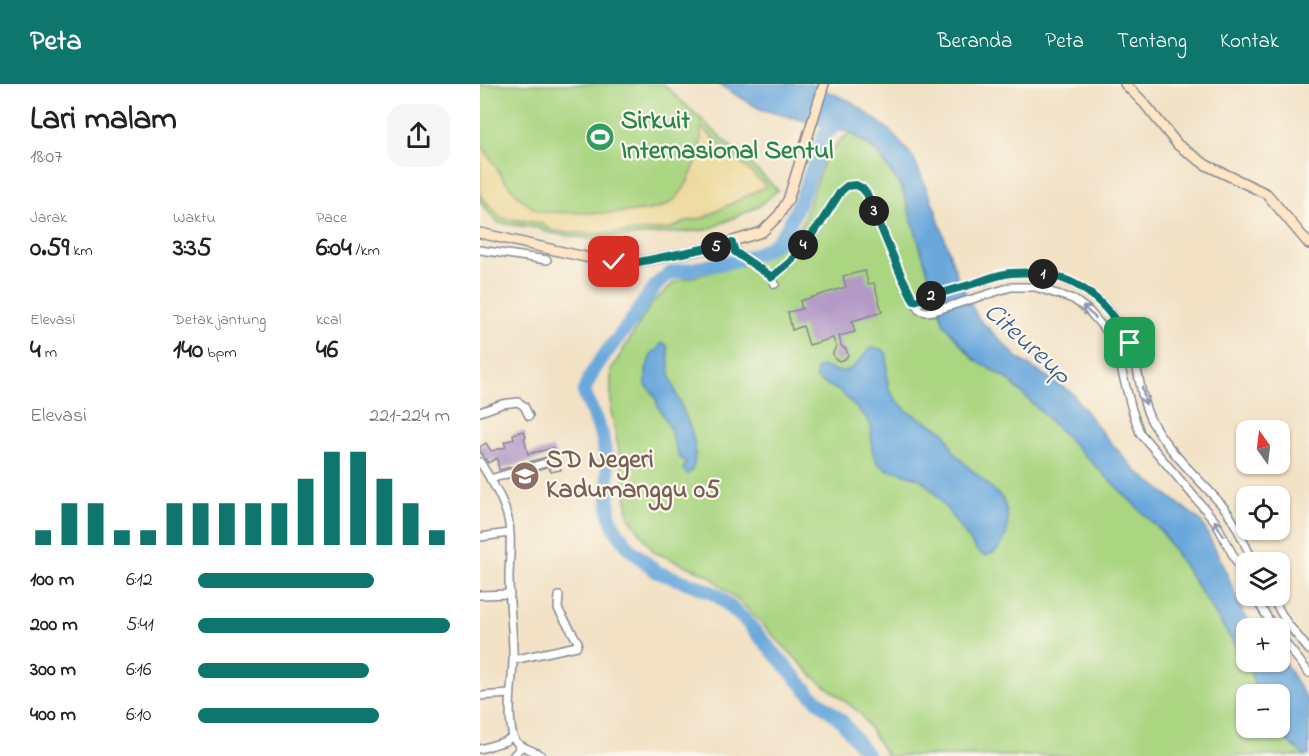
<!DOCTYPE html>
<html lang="id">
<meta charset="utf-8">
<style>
body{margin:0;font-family:"Indie Flower",sans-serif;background:#f6f6f6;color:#202124;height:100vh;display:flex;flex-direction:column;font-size:22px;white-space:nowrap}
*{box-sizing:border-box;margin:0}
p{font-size:20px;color:#757577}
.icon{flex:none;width:33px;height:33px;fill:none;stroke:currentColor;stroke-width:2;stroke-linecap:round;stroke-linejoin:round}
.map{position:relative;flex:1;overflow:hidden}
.sheet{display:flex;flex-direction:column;background:#fff;width:480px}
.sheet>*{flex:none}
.needle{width:39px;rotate:346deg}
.controls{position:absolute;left:756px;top:336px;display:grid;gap:12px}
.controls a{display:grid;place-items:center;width:54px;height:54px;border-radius:12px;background:#fff;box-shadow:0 2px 4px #0004;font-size:30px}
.pin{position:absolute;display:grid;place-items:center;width:51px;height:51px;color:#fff;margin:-26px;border-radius:12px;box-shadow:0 3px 9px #0006}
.km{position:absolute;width:30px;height:30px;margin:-15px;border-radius:50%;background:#222;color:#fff;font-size:16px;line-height:30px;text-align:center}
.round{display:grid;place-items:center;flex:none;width:63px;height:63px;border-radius:18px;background:#f6f6f6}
.summary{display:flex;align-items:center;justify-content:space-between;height:102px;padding:0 30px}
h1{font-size:33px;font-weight:700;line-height:45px}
.metrics{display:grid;grid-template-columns:repeat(3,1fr);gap:9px;height:102px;padding:6px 30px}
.metrics div{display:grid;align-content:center}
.metrics b{font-size:26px;font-weight:700}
.metrics small{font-size:16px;font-weight:400}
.metrics p{font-size:16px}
.chart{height:168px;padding:12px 30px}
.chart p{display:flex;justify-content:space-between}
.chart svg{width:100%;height:108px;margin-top:6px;stroke:#0f766e;stroke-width:6}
ul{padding:0 30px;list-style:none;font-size:20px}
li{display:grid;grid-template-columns:96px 72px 1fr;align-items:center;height:45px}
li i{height:15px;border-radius:8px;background:#0f766e}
header{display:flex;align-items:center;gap:36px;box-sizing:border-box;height:84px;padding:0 30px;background:#0f766e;color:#fff}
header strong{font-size:28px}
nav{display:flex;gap:33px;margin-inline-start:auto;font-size:21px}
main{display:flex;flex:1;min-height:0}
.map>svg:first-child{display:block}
.green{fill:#aad581;stroke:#628270;stroke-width:1.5}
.sand{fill:#eeda9e;stroke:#84847e;stroke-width:1.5}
.water{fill:#6aa8dc;stroke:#426c9d;stroke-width:1.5}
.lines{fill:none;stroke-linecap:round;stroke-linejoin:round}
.river{stroke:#6aa8dc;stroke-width:14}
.building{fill:#b399c6}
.street-casing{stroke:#868891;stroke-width:10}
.secondary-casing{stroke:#868891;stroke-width:12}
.street{stroke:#fff;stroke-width:7}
.secondary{stroke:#fde5c5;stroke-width:9}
.oneway{stroke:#8d97ae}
.route-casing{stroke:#fff;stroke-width:12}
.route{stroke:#0f766e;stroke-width:8}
.labels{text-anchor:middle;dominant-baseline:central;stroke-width:4.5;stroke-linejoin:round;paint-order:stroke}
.leisure-label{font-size:26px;font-weight:bold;fill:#27864d;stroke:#fbf7ec;text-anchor:start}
.education-label{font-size:26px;font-weight:bold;fill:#785e54;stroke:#fbf7ec;text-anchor:start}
.water-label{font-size:27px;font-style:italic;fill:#37598a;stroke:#fbf7ec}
</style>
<header>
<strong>Peta</strong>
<nav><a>Beranda</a><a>Peta</a><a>Tentang</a><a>Kontak</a></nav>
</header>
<main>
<section class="sheet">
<div class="summary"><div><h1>Lari malam</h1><p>18:07</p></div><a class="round"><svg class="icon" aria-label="share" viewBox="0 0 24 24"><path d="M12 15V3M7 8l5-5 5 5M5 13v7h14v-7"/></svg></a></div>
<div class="metrics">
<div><p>Jarak</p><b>0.59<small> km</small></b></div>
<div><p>Waktu</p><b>3:35</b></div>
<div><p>Pace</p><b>6:04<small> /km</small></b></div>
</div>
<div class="metrics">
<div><p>Elevasi</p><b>4<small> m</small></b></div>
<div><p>Detak jantung</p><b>140<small> bpm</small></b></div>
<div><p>kcal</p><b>46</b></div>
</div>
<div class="chart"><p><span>Elevasi</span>221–224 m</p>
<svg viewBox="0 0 160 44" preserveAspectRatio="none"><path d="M5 44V38M15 44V27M25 44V27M35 44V38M45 44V38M55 44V27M65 44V27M75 44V27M85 44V27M95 44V27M105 44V17M115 44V6M125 44V6M135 44V17M145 44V27M155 44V38"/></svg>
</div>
<ul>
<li><b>100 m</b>6:12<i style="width:70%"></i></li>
<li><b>200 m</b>5:41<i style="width:100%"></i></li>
<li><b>300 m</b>6:16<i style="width:68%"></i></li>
<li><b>400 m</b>6:10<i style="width:72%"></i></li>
</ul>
</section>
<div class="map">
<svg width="829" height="672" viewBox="0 0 829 672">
<rect width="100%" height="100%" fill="#fbf7ec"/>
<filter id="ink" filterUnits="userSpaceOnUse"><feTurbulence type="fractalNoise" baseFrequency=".0167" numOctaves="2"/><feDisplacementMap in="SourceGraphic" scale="12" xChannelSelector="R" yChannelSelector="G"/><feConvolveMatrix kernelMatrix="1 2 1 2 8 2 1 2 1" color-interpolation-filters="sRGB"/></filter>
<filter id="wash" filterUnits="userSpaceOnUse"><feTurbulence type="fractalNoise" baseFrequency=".008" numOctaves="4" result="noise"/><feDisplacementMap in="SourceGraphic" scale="24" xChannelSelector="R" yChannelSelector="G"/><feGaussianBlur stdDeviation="1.35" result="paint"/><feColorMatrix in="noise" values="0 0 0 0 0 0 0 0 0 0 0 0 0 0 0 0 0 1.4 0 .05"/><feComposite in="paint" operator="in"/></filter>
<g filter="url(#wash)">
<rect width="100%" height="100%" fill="#f2e1c4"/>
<path class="green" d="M0 0H183L298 106 279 122 227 146 112 155 69 149 58 144 18 139 0 118Z
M371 49 398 69 422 104 464 240 493 275 529 296 682 448 767 579 778 610H766V644H796L801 651 825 672H407L380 629 333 592 263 521 228 491 174 468 149 433 143 388 131 327V286L172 219 195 198 275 176 297 166 322 140 345 73 361 55Z"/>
<path class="sand" d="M221 43 286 102 223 134 207 137 190 145 111 150 73 147 60 139 21 134 0 111V59C18 84 32 115 61 128 89 128 166 133 188 120 202 112 209 97 214 83 220 69 222 58 221 43Z"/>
<path class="water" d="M238 0H330L372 18 409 46 433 73 455 125 477 192 498 234 539 275 592 309 619 345 655 386 721 437 744 483 763 530 777 544H766V578H800V571L829 619V672H825L801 651 796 644H800V610H778L767 579 682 448 529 296 494 275 464 240 422 104 398 69 371 49 280 25Z
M182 259 187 261C190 273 188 286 192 298 201 328 223 354 212 387L207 390 203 385 206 378 199 373 189 343 177 320 175 312 166 301V286L172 268 177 266Z
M391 264 402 265 407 270V294L409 305 415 315 429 328 465 348 474 368 482 377 522 414C532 435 530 464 506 472L498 468 455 409 440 395 417 387 408 386 398 380 392 366 391 342 387 335 361 308 336 295 337 284 341 282C371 294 371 285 391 264Z"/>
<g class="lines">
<path class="river" d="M363 31 352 45 344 50C335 77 316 137 298 156 281 175 238 180 213 185 206 187 196 187 190 190 173 199 163 221 152 236 135 259 113 280 104 308L122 351 128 387 129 430 135 445 150 465 177 488 217 502 237 511 265 536 331 611 362 637 388 672"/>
</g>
<g id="blocks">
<path class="building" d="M385 187 388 200 394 199 402 228 372 237 375 248 359 252 361 262 366 265 368 271 365 275 359 277 354 274 353 269 356 262 353 254 329 261 323 242 312 246 308 228 322 225 320 217 366 203 363 192Z
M44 347 46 353 44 354 48 370 73 364 81 386 71 388 70 385 68 386 75 379 73 374 70 372 19 386 17 374 8 379 0 367V363L6 359 11 367 26 363 24 358 34 355 33 350Z"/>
</g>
</g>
<g filter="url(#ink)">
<use href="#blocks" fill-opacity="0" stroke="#868891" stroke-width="1.5"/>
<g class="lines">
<g class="street-casing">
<path id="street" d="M252 159C260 180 289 183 295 200
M0 166 67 176
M292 193 311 178 340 140 361 107 367 102 376 101 382 104 387 110 420 189 439 226 446 228 454 227 531 203H555L593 215 608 226 628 249 636 265 652 326 660 349 735 437 766 496
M434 217C456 211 478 204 500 198 509 195 520 190 530 189 582 183 631 213 650 261 661 287 659 320 675 343 694 374 723 398 746 426 757 441 765 462 774 478
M0 328 22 320 38 318 44 322 49 332
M0 378C10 394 22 413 27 431 33 452 29 474 29 495 29 523 34 551 33 578 32 600 27 631 33 652 36 664 53 665 62 672
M10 395 69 378
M0 453 29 449
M0 511 30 510
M774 512 794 544
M791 512 807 539 829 566
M799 544 807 539
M800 552 829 589
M33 576 97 562 98 558 78 525 79 512
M0 612 30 610
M0 665 26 657 33 652
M33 672 42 662"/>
</g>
<g class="secondary-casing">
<path id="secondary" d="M645 0 664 19 698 61 726 81 787 110 829 160
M0 149 105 173 154 179 234 163 282 148 299 131 308 116 344 0"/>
</g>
<use href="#street" class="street"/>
<use href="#secondary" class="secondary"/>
</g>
<defs><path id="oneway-shaft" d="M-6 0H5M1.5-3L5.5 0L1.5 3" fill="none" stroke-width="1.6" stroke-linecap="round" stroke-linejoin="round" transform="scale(1.5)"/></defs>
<g class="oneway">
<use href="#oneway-shaft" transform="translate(609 228) rotate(-139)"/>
<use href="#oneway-shaft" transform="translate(664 312) rotate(77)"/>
<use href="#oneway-shaft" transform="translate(739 444) rotate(-120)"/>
</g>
</g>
<g class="lines" filter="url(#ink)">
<g class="route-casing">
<path id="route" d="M134 178 154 179 252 159 255 168 292 193 310 178 340 140 361 107 367 102 376 101 382 104 387 110 420 189 434 217C455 211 475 205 496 199 507 195 520 190 531 189 589 184 623 211 650 259"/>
</g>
<use href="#route" class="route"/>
</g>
<defs>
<g id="stadium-disc" transform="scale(1.5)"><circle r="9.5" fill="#2e9e5b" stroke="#fbf7ec"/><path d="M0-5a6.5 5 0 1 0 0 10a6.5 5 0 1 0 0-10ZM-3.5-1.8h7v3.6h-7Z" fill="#fff"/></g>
<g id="school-disc" transform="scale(1.5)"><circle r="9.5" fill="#8d6e63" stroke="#fbf7ec"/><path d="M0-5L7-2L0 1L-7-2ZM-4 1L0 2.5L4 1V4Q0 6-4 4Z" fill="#fff"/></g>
</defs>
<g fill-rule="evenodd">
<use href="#stadium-disc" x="120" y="53"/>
<use href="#school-disc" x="45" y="392"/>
</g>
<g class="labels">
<g class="leisure-label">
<text x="141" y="38">Sirkuit<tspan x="141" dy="30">Internasional Sentul</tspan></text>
</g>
<g class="education-label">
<text x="66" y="377">SD Negeri<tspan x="66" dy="30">Kadumanggu 05</tspan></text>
</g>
<g class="water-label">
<text transform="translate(547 260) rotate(42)">Citeureup</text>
</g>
</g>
</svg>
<div class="controls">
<a><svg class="needle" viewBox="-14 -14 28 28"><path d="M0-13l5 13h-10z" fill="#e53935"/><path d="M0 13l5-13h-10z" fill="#757577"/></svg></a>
<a><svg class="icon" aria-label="locate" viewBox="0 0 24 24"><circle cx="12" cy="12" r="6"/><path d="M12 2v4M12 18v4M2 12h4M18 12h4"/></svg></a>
<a><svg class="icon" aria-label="layers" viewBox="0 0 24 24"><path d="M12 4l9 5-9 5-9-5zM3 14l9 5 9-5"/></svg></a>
<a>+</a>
<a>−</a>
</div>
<div class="pin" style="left:650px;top:259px;background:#1e9e55"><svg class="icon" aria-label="arrive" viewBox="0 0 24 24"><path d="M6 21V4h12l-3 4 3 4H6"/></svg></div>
<div class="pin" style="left:134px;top:178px;background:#d93025"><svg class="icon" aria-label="check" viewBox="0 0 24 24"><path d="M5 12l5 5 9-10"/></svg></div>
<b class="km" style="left:563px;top:190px">1</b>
<b class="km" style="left:451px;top:212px">2</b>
<b class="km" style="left:394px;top:127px">3</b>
<b class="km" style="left:323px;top:161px">4</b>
<b class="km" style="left:236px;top:163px">5</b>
</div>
</main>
